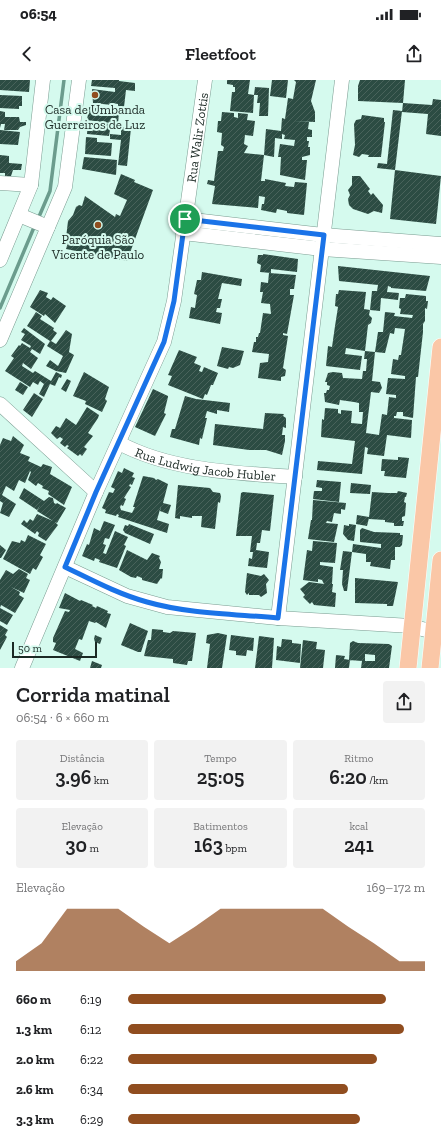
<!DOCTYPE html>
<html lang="pt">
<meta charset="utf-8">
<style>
body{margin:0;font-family:"Zilla Slab",serif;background:#f2f2f2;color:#202124;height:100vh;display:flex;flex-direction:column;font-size:15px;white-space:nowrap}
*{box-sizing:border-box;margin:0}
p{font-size:13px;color:#757577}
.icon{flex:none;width:22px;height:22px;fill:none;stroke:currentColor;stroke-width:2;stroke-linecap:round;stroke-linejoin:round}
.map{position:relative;height:588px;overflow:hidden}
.sheet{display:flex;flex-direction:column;background:#fff;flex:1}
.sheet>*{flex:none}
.scale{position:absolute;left:12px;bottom:10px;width:85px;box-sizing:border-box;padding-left:4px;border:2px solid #1b2924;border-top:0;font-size:11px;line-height:14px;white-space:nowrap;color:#1b2924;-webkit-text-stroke:3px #d5faee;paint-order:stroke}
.pin{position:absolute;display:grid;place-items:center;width:34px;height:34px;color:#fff;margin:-17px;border:2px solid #fff;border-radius:50%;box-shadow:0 1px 4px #0007}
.round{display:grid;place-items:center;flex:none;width:42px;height:42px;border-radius:4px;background:#f2f2f2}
.headline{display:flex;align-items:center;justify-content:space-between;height:68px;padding:0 16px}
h1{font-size:22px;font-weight:600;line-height:30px}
.figures{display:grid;grid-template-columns:repeat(3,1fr);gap:6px;height:68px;padding:4px 16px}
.figures div{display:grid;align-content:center;border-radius:4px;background:#f2f2f2;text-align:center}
.figures b{font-size:20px;font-weight:600}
.figures small{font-size:11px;font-weight:400}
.figures p{font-size:11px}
.chart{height:112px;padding:8px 16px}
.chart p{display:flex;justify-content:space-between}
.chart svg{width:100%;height:72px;margin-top:4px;fill:#904d1f;opacity:.7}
ul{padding:0 16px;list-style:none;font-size:13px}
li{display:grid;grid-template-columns:64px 48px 1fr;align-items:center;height:30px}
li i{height:10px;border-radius:5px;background:#904d1f}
.status{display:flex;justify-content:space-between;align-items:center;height:28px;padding:0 20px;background:#fff;direction:ltr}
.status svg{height:11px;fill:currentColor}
header{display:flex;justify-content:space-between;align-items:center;height:52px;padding:0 16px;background:#fff;font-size:18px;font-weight:600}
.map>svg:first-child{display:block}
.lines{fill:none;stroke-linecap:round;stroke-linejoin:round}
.stream{stroke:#6b9c8d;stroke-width:3.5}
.building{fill:url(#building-hatch);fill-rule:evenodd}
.minor-casing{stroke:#7a9c91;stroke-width:15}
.major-casing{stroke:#fff;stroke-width:18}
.minor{stroke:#fff;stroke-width:14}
.major{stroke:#fac7a7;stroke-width:17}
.route-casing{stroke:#fff;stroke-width:8}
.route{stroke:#1a73e8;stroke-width:5}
.poi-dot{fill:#904d1f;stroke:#d5faee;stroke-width:1.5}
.labels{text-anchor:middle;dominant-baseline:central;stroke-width:4;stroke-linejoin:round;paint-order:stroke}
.poi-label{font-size:13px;fill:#1b2924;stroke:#d5faee}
.street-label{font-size:13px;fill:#1b2924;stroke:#d5faee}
</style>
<div class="status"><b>06:54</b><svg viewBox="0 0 49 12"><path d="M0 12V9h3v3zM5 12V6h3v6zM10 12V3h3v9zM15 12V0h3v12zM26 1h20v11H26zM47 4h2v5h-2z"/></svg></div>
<header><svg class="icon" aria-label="back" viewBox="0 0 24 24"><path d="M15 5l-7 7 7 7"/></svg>Fleetfoot<svg class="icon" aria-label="share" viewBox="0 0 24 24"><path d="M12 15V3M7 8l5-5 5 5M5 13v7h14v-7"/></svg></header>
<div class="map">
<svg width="441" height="588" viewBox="0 0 441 588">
<defs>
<pattern id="building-hatch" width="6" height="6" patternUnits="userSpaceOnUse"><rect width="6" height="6" fill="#2c4c43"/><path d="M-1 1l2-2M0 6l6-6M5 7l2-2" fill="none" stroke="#49635b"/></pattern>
</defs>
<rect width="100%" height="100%" fill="#d5faee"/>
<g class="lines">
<path class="stream" d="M38 139 50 111 64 0
M0 228 35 145"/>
</g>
<path class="building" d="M0 0H30L29 12 0 10Z
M92 0H119V1L135 3V11L126 10 124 27 118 26V24L112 23V25L93 23 92 9 115 12V8L91 6Z
M227 0H250L248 14 254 15 253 33 230 31 232 12H235V7H233V5L227 4Z
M272 0H288L286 18 270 16Z
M294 0H316L311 21 315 32V42L293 41 309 42 308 49 312 50V57H307V61H309L308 67H310V75L302 77V80H307L305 100 280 95 281 77H278L280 64 294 66 295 60 284 59 285 55 282 54V59L275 58 274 77 264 75 261 101H265V99L286 103 285 106 294 107 295 102 307 103 304 135 287 133V131L277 129 276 133 261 130 262 124H264L265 117 259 116 258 128 212 124 215 106 207 104 208 100 214 101 218 71H223L224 67 221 65 222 53 217 52 218 41H221L222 32 234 33V37L238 38V33L248 34 247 40 255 41 253 56 245 55 244 64 248 66 244 73 264 75 266 49 281 51 282 38 285 39 288 18 293 19 296 2Z
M360 0H405L403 23 358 21V6Z
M255 7 269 8 268 36H259L260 23H257L258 15H254Z
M0 15 22 16V26H19V29L0 28Z
M433 19 441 20V56L426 54 428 34 402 32 403 23 432 25Z
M89 27 119 32 118 44 87 40Z
M393 30 402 31 395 90 377 88 378 83 387 84Z
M0 31 5 32V37H19L20 42H26V45L20 47 18 50H4L5 44H1L0 48Z
M362 35 384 38V42H385L381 77H368L369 75 362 74 359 77 353 75 355 65 354 44 356 40 361 39Z
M88 42 111 44 109 56 87 54Z
M121 47 131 48 127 86 118 85 121 60 110 59V54L121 55Z
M0 50 20 52 18 65 0 64Z
M86 57 97 58V62L112 63 111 76 85 74Z
M0 75 9 76V83L22 84 21 90H13L11 96H5V93H0Z
M84 77 117 80 116 95 82 89Z
M395 90 441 96 436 144 390 139Z
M121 94 135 100 134 102 153 110 127 181 66 169 69 159 66 158 68 141 73 135 76 127 79 125 82 126 85 116 115 137 116 134 120 136 127 120 114 114Z
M352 96H360L370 109 368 111 371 115 373 113 383 125 382 133 374 131 368 134 353 129 349 125 348 119 350 115 348 110 352 105Z
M263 174 298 179 297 192 271 189V193L260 192 261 185 257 183 258 175H263Z
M338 186 430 196 426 211 391 208V207L388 206 387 212 399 213 398 220 381 218 380 231 370 230 369 235 372 238 371 243 368 245 365 271 346 268 345 274 362 276 360 290 326 286 328 266 332 267 335 246 338 227 335 226 336 214H338L339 210 366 212 364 229 370 230 372 211H377L378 205 339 201Z
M202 192 242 199 241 206 222 203 218 219H222L220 228H217L216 232 222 233 220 244 189 238 191 227 195 228 197 215 194 214 197 200H201Z
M269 193 296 195 294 209H290V215H294L287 254 283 253V255L288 256 283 288 286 290 285 296 281 297V301L258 298 260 283 268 282 269 274 252 272 254 262H256V257H258L259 253H260L263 233 271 234 270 224 261 223 263 212H260L261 202 268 203Z
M40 210 48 213 46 217 51 220 53 217 66 226 55 243 45 234 44 236 30 227Z
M406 214 426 216V221H428L427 229 425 228V241L423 244V252L418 297H416L413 338 403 336V332H397L396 336H394V338L412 340 411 358 387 355 384 376 367 374 368 368 365 367 362 394 317 390 318 381 352 384 355 361 321 357 322 339 324 340 325 328 338 329V333L341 334V330L352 331 351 343 362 344 363 332H359V323L354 322 340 320 339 325 325 322 324 313H326L327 310H329L330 306 327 305V302H325L328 293 333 292 342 293 343 298 362 299 363 291H366L367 279H364L365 271 375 272 372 301 380 302 382 308 379 313 371 312 366 353 379 355 382 334 387 335 389 317 396 318V315L386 314 388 298 405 299V296L391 294 393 279 398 280 399 275H401L405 249 395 248 394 254 390 253 385 273 375 272 378 252H383L385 232 395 233 394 236 412 238 413 235 400 234 401 229 399 228 400 218H405Z
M36 232 42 236 40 239 54 248 53 250 57 253 51 261 56 264 66 250 72 254 69 272 74 275 66 293 56 291 46 286 50 280 58 286 63 276 47 266 50 261 27 246Z
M24 248 45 264 40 274 32 269 30 272 38 278 31 289 23 283 22 286 33 293 35 291 51 301 56 292 62 295 61 298 59 297 55 306 50 304 44 317 39 314 44 304 40 301 38 305 33 302 30 307 5 291 14 278 11 276 19 265 20 266 22 263 30 268 31 266 21 260 25 254 21 252Z
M222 267 244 271 240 285 233 288 229 287 228 289 217 286Z
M179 270 197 277 194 283 201 286 199 291 202 292 204 287 218 293 213 305H211L207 315 205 314 203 319 168 305 172 296 168 295Z
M84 292 109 307 105 319 107 321 102 332 85 324 86 321 73 316Z
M67 299 71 301 66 312 61 309Z
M20 302 28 307 23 315 15 310Z
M153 309 168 316V317L164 333 166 334 155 356 135 347Z
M34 313 43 319 32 337 23 330Z
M185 316 196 319 230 323 229 332 217 330V334L207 331 205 338H207L202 359 200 358 199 365 170 357 172 349H175Z
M87 327 99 335 98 338 88 353 93 356 84 367 87 369 82 376 80 374 78 376 67 368 69 366 67 365 65 367 60 363 63 359 60 357 57 359 51 353 56 346 60 348 66 338 76 345Z
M265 333 284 334 283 336 286 338V348L283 347 282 355H285V361L282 375 266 370H249L213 365 215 344 263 349Z
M13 356 24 365 20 373 30 377 28 381 41 387 43 384 52 387 50 394 72 407 64 425 48 414 49 411 42 408 43 406 38 403 36 406 28 400 31 392 30 391 25 403 19 400 14 411 6 406 2 415 16 424 9 437 0 433 3 423 0 421V365L3 358 11 361Z
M398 377 409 378 406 398 384 396 385 391H381L382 379 398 380Z
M124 388 134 393 132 397 135 398 132 405 130 404 129 406 131 407 124 418 126 419 123 426 121 425 120 427 121 430 132 433 135 427H133L143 396 154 398 156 400 158 399 168 404 163 423 171 425 168 434 160 431 161 426 157 440 169 444 167 453 118 437 119 435 117 434 116 436 105 433 106 430 102 428 109 412 113 413 115 409 111 407 118 391 122 393Z
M317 400 341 402 339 422 313 419 314 411H322V408L316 407Z
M351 403 371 405 370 414 350 413Z
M178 405 210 408 213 412 220 413 221 416 220 423 218 422 215 449 201 447 202 436H192V438L180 436V439L175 438Z
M24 408 44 421 49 417 53 418 54 423 56 424 57 423 66 428 57 443 55 442 58 445 46 461 38 456 39 453 37 451 35 454 21 444 24 440 27 443 30 439 33 441 37 434 53 441 37 431 40 425 37 430 19 418Z
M398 411 407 413 406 417H405L404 422 406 423 405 436 402 437V441H404L403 446H394V443L385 442V440L369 439V438L367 446 356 444 357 435 369 437 372 412 388 413H397Z
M243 412 274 415 270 451 262 450 260 463H257L256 470 269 472 267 488 248 486 249 478 252 479 253 472H250L252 456H236L241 413Z
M313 420 346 423 345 430 341 429V434L334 433 332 442 327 441 326 443 338 444 334 462 308 459 311 440H312Z
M104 441 115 445 109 459 105 458 103 464 106 465 103 473 106 474 115 451 128 457 124 465 126 466 117 488 99 482 100 480 95 478 94 481 82 476 87 464 89 465 94 448 100 451Z
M129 444 154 454 150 464 125 453 123 450 125 445 128 446Z
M349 444 356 445 354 461 348 460 343 454 344 445 349 446Z
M362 448 374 452 400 453V455H403L402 465 400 467H395V480H391L390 489 370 486 371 482H366V474L352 472 347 511H344L342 504 343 490H340L343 471 352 472 353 464 381 468V464L360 462V450Z
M28 455 46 464 40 475 43 477 36 490 33 488 30 494 3 479 12 461 20 463 21 460 25 462Z
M313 461 337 463 335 483 320 482V485L333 487 332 504H333L332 512 336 513 335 527 314 525 312 522 310 524 303 517 305 515 300 509 309 502 324 504 322 500 318 499V502L303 500 307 470 312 471Z
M0 465 6 470 1 478H0Z
M127 470 147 480 152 473 160 476 159 478 161 482 159 489H163L162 499 161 498 157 504 142 500V498L137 496 136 498 131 497 119 490Z
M19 489 28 494 26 498 30 500 24 513 11 507 20 512 19 515 24 518 15 533 1 525 0 528V500L6 490 13 494Z
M247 493 261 496 264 494 269 500 266 504 267 513 261 517 259 515H249V513L247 515 245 512Z
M355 498 398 502 393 526H387V524L355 523Z
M65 513 80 521 81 520 93 525 92 526 96 528 97 526 108 531 107 533 111 534 106 548 96 542 95 543 89 541 82 560 79 559 75 569 83 573 80 581 53 570 56 563 53 562V558L65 531 69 532 70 530 59 528Z
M0 528 13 535 7 545 0 541Z
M130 543 148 551 141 572H138L121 565Z
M0 545 8 550 5 555 7 557 0 570Z
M152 549 163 550V552L170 553 173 551 196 553 192 581H188L187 585 173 583V579L144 576 148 560H151Z
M218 553 227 555 222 588H207L210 564 206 563 207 555Z
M95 555 102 558 100 564 95 562 94 559Z
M231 555 254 558 253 571 247 570 246 576 236 575V571L229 570Z
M259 556 274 558 272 588H255Z
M282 559 292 560V563L301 564 300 583 276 580 277 566 281 567Z
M303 560 317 562 316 569 325 570 323 588H300Z
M353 561 358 563 389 564 392 566 389 588H361L362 581 349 580 350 563ZM365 574 375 575V581H365Z
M336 575 345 576 344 579 350 580 349 588H335Z
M92 581 102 585 101 588H90Z"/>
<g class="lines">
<g class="minor-casing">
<g id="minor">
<path d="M0 103 31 105"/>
<path d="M19 135 48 147"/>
<path d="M185 139 323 155 441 164"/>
<path d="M183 153 322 169 441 177"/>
<path d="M0 180 31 105 43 0"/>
<path d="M0 260 65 107 79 0"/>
<path d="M0 324 96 412"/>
<path id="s1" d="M119 363C171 391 237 393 295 397"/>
<path d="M65 487 127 516 167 527 278 538 411 546 441 554"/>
<path d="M278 538 342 0"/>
<path id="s2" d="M22 588 96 412 164 262 174 221 205 0"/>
</g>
</g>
<g class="major-casing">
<path id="major" d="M408 588 441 267
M430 588 441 480"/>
</g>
<use href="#minor" class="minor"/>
<use href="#major" class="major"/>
</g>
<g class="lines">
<g class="route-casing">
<path id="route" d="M185 139 324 155 278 538C235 534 189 534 147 522 118 514 92 500 65 487L96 412 164 262 174 221Z"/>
</g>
<use href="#route" class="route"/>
</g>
<g class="poi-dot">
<circle cx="95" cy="15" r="4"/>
<circle cx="98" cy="145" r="4"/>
</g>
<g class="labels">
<g class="poi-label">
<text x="95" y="29">Casa de Umbanda<tspan x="95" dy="15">Guerreiros de Luz</tspan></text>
<text x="98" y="159">Paróquia São<tspan x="98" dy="15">Vicente de Paulo</tspan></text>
</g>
<g class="street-label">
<text stroke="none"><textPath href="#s2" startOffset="563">Rua Walir Zottis</textPath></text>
<text stroke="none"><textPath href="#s1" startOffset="90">Rua Ludwig Jacob Hubler</textPath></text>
</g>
</g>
</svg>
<div class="scale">50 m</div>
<div class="pin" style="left:185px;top:139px;background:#1e9e55"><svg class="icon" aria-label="arrive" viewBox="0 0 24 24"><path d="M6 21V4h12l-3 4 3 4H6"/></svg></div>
</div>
<section class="sheet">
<div class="headline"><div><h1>Corrida matinal</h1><p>06:54 · 6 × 660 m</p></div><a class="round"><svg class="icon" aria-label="share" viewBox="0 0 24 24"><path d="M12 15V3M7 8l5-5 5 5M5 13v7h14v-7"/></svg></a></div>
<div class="figures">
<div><p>Distância</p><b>3.96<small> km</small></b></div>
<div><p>Tempo</p><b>25:05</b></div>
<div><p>Ritmo</p><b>6:20<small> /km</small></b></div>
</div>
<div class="figures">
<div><p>Elevação</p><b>30<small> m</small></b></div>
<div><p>Batimentos</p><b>163<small> bpm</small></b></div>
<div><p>kcal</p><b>241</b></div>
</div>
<div class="chart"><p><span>Elevação</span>169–172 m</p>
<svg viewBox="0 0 160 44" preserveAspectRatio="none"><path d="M0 44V38L10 27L20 6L30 6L40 6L50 17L60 27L70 17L80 6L90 6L100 6L110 6L120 6L130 17L140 27L150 38L160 38V44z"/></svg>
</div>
<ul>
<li><b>660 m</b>6:19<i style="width:87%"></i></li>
<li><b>1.3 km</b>6:12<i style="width:93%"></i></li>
<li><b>2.0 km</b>6:22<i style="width:84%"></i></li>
<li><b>2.6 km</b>6:34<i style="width:74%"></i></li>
<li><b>3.3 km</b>6:29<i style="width:78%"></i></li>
</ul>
</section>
